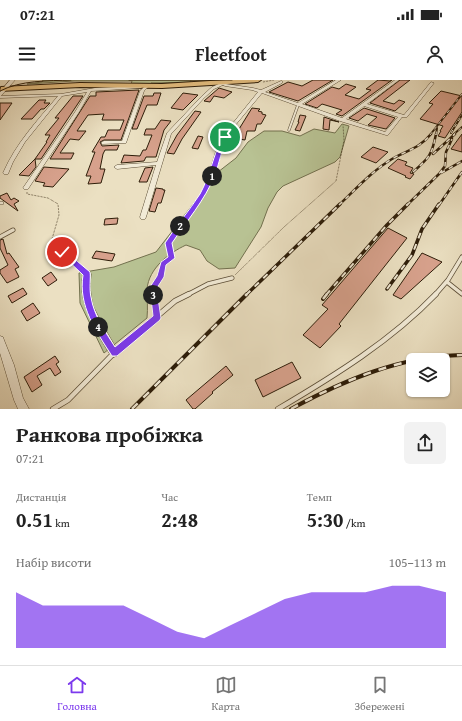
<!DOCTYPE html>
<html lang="uk">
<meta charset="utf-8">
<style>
body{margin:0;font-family:"Gentium Book Plus",serif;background:#f2f2f2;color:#222;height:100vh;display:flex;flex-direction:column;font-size:15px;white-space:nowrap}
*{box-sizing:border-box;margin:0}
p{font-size:13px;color:#767676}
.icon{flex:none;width:22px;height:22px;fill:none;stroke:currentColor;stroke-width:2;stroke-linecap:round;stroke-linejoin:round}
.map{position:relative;height:329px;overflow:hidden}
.details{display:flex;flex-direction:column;background:#fff;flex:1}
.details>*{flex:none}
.tools{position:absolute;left:406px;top:273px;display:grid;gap:8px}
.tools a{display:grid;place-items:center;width:44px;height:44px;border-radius:6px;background:#fff;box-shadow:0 1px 3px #0004;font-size:20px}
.pin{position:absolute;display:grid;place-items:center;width:34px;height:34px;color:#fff;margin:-17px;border:2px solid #fff;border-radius:50%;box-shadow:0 1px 4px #0007}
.km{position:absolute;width:20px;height:20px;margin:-10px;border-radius:50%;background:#222;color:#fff;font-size:11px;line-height:20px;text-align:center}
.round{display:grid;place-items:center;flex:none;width:42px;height:42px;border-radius:6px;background:#f2f2f2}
.summary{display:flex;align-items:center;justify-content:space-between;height:68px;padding:0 16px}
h1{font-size:22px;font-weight:800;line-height:30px}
.stats{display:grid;grid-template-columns:repeat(3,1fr);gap:6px;height:68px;padding:4px 16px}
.stats div{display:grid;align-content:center}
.stats b{font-size:20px;font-weight:800}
.stats small{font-size:11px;font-weight:400}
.stats p{font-size:11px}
.chart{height:112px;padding:8px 16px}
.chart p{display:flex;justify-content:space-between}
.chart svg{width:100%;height:72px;margin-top:4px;fill:#7c3aed;opacity:.7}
.status{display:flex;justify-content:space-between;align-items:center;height:28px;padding:0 20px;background:#fff;direction:ltr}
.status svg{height:11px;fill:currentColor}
header{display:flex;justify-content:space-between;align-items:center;height:52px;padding:0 16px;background:#fff;font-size:18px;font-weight:800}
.dock{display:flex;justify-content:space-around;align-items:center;height:56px;border-top:1px solid #e0e0e0;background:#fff;font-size:11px;color:#767676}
.dock a{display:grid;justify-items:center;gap:2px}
.dock .selected{color:#7c3aed}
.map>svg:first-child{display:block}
.green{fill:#b8c293;stroke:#72704e}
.building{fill:#d7a18c;stroke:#2d1d09}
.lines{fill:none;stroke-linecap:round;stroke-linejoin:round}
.service-far3-casing{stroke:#5c4e37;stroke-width:3}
.service-far2-casing{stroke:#5c4e37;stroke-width:4}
.service-far1-casing{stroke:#5c4e37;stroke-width:5}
.service-casing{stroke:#5c4e37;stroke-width:6}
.minor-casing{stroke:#5c4e37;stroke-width:1}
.tertiary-casing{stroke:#5c4e37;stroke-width:1}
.trunk-casing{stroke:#2d1d09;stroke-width:2}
.path-far1{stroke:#2d1d09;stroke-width:1;stroke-dasharray:0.5 1;stroke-linecap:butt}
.path{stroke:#2d1d09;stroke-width:1.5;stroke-dasharray:1.5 2.5;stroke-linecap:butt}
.service-far3{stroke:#f2ebd7;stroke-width:2}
.service-far2{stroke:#f2ebd7;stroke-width:3}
.service-far1{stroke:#f2ebd7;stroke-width:3.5}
.service{stroke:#f2ebd7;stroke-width:4.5}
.minor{fill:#f2ebd7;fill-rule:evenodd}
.tertiary{fill:#f2ebd7;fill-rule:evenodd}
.trunk{fill:#e6c081;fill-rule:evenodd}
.tram{stroke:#2d1d09;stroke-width:1}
.rail-far3-casing{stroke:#2d1d09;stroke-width:2}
.rail-far2-casing{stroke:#2d1d09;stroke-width:2.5}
.rail-far1-casing{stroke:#2d1d09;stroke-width:3.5}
.rail-casing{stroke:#2d1d09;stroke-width:4}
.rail-far3{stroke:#f2ebd7;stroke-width:1;stroke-dasharray:3.5;stroke-linecap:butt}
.rail-far2{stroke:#f2ebd7;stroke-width:1.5;stroke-dasharray:4.5;stroke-linecap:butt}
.rail-far1{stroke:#f2ebd7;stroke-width:2;stroke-dasharray:6;stroke-linecap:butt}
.rail{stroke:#f2ebd7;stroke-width:2.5;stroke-dasharray:8;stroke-linecap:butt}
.route{fill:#7c3aed;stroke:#fff}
</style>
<div class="status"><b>07:21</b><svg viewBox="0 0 49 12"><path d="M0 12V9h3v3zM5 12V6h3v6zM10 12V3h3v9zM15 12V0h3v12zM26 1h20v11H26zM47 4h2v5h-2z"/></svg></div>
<header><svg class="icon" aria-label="menu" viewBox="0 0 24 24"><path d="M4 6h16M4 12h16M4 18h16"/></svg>Fleetfoot<svg class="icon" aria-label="person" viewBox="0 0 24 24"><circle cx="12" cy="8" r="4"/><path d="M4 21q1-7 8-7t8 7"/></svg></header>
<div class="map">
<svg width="462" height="329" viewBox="0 0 462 329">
<rect width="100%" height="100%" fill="#ebe0c2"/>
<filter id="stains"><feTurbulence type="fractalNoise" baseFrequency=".005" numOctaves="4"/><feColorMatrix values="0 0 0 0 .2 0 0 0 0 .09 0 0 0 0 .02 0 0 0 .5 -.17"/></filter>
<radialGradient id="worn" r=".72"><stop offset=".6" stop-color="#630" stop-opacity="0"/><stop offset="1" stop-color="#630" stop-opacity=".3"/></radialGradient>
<path class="green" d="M43 0H210H191L190 2H197L151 3 154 5 131 4 132 1H74L27 4 42 2Z
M342 44 349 46 340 77 335 82 283 106 277 112 268 128 261 147 235 188 219 189 207 181 200 170 186 165C169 173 149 188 147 209 147 218 148 228 147 238L104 273 80 223 79 193 114 187 156 172 218 92 236 78 248 62 264 51H282L300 56 314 49 335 53Z"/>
<path class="building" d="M313 0H333L298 21 269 12 288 2 302 6Z
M378 0 390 1 392 0 342 36 336 34 342 30 322 24 317 28 305 24 332 7 339 9 346 4 356 7 345 15 359 19 371 10 366 9Z
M400 0H410L383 21 394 24 399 20 405 22 395 31 370 23Z
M219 8 232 12 224 18 214 16 210 22 204 21Z
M139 10 121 60H104L100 62 102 66 119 65 117 70H105L103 74 100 89H105L101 103 88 104 91 96H86L95 72H92L101 57H105L108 50H120L124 40H102L104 34 88 35 77 51H86L79 60 70 59 60 73H74L71 79H50L90 16H96V12Z
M441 11 462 16V32L445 58 438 56 441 51H440L443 46 420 39 433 24 429 23Z
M154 13H161L157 25H147L137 49H132L144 16H153Z
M183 13 198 15 183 30 171 28Z
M73 16H83L41 79H35L47 62H46L50 55H45L59 38H55Z
M39 20H46L44 23H50L44 29H41L32 39H21Z
M0 23H12L0 40Z
M252 28 260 29 258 31 262 32V34L266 35 261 44H257L255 51H247L245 60 239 59 241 54H236Z
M364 28 395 38 386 49 368 45 377 37 367 34 358 41 349 38Z
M195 31 201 32 182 59 174 74 167 73 177 55Z
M300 35 306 36 300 51 295 50 299 42H298Z
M324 37 339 42 330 40 329 50 323 49Z
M161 40 171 41 164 50 156 77H146L144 81 121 83 124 75 140 76 143 70H146L152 55H144L146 49H155Z
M462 54V72L451 69Z
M198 56 203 57 198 69 192 68Z
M373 67 388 72 376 83 361 77Z
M35 79 36 87 29 96 19 95Z
M398 79 407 82 405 85 413 88 410 93 414 94 410 99 405 97 406 96 388 88Z
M44 87 69 89 53 107 43 106 45 103 35 101Z
M153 87 147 102H139L145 88Z
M156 108 163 109V110H165L161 123H158L155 132 149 131Z
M7 113 11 120 14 118 19 121 14 124 18 131 0 118V116Z
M118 138 117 144 104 145 105 139Z
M388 148 407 158 339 244 341 246 320 268 303 255 328 229 322 225Z
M3 159 7 174 9 173 19 187 15 189 19 197 7 203 0 193V190L8 185 0 168V160Z
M96 171 115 174 112 181 92 178Z
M422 173 442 182 401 219 393 215Z
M51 192 57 200 48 206 42 198Z
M23 208 27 214 12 223 8 216Z
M33 223 40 233 27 241 21 231Z
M55 276 59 282 56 284 61 292 55 296 50 288 37 296 42 305 32 312 24 297Z
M292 282 301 298 263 317 255 300Z
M226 286 233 295 212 312 213 313 195 329H193L186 320Z"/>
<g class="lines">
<g class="service-far3-casing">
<path id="service-far3" d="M289 50 298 25"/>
</g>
<g class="service-far2-casing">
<path id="service-far2" d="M0 123H2"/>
</g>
<g class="service-far1-casing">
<path id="service-far1" d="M0 157 13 150
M447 202 462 214
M187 215 208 204 232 198
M435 215 448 200 462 177"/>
</g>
<g class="service-casing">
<path id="service" d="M53 329 68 320 114 273 175 221 189 214
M278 329C334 296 391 261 436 214"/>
</g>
<g class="minor-casing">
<path id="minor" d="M336 0H341L302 24 342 38 395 0H399L367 24 404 35 431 2 434 3 407 37H402L388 55H386L340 41 262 13 233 48 223 68 217 87 214 89 211 87 217 68 229 48 258 12 252 10 225 6 223 5 214 9 204 18 171 54 146 137 145 139H141L140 137 156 85 117 89 114 87 117 85 157 82 167 53 202 16 212 7 223 2 226 4 253 8 261 10 281 1H282V3L265 12 298 23ZM364 26 398 37 385 52 346 39Z
M140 6 142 7 141 8 91 11 79 32 28 109H24L23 108 75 32 87 12 62 16 25 62 13 82 8 94H4L3 93C16 63 37 41 58 16L0 18V16L61 14 95 8Z
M145 6 148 7 144 11 126 63 102 64V62L104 61H122L140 11Z
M87 191 90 192 91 194 90 205 91 216 93 226 101 242 119 273 117 276 114 277 111 276C98 255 74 217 84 192Z
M0 256 3 257 4 260 14 285 23 318 29 329H18L14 320 0 273Z"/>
</g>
<g class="tertiary-casing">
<path id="tertiary" d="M10 0H15L0 17V12Z"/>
</g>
<g class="trunk-casing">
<path id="trunk" d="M226 0H261L258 2 162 8 80 7 0 11 1 7 80 3 162 4Z"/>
</g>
<path class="path-far1" d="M263 2 274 0
M27 112V114L48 118 58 124 59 135 52 159 62 172 82 190
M235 195 284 147 336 101 344 60 343 45
M152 215 151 210 160 197 163 184 172 178 168 163 202 115 213 92"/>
<path class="path" d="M152 214 156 229"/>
<use href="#service-far3" class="service-far3"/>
<use href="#service-far2" class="service-far2"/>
<use href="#service-far1" class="service-far1"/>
<use href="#service" class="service"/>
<use href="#minor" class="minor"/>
<use href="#tertiary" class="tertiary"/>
<use href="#trunk" class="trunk"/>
<path class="tram" d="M129 0H232
M0 11C21 0 48 1 71 0"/>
<g class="rail-far3-casing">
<path id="rail-far3" d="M451 53 462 35
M430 55 462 14
M436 55 437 48
M453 55 462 47"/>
</g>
<g class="rail-far2-casing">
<path id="rail-far2" d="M433 74 455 54
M413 92C429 78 432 75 436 54
M441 93 462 81
M339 125C356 109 372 91 392 79 407 70 419 69 431 54
M407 125 439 94 445 86 446 72 452 59
M439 125 462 92"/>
</g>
<g class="rail-far1-casing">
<path id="rail-far1" d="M387 209 412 175 422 149 439 124
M246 215 340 124
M326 215 387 145 408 124"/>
</g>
<g class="rail-casing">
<path id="rail" d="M323 219 327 214
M132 329 247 214
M291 329C344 300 401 276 462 275"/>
</g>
<use href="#rail-far3" class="rail-far3"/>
<use href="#rail-far2" class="rail-far2"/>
<use href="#rail-far1" class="rail-far1"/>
<use href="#rail" class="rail"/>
</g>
<path class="route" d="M223 56 227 57C222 70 219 83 215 95 205 120 186 142 172 163L175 178 166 185 164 197 155 211 158 218 161 238 160 240 117 276H112C96 251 78 226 83 195L59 172 62 170H64L90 192C91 197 89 209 91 217 94 236 105 251 115 267L153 236 151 218 148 210 157 196 161 182 168 177 165 163C176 146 189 131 200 114 210 96 213 75 223 56Z"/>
<rect width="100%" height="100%" filter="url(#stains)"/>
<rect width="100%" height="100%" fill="url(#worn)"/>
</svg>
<div class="tools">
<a><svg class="icon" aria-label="layers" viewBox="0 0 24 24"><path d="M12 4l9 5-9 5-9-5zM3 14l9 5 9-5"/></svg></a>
</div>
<div class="pin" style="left:225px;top:57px;background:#1e9e55"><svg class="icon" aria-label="arrive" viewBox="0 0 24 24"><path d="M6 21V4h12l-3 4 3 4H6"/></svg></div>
<div class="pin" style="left:62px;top:172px;background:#d93025"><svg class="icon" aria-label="check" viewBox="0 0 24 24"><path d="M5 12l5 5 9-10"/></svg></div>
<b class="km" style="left:212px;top:96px">1</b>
<b class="km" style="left:180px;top:146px">2</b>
<b class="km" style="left:153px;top:215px">3</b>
<b class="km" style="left:98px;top:247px">4</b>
</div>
<section class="details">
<div class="summary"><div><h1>Ранкова пробіжка</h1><p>07:21</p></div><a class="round"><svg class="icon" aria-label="share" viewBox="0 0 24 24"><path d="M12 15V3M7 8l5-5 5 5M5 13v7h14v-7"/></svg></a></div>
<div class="stats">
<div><p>Дистанція</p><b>0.51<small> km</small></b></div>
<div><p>Час</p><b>2:48</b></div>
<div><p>Темп</p><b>5:30<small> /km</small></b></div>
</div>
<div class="chart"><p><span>Набір висоти</span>105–113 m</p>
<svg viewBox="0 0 160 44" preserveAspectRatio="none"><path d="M0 44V10L10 18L20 18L30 18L40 18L50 26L60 34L70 38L80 30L90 22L100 14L110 10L120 10L130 10L140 6L150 6L160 10V44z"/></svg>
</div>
</section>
<nav class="dock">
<a class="selected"><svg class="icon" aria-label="home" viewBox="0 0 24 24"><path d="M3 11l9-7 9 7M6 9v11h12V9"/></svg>Головна</a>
<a><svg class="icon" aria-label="map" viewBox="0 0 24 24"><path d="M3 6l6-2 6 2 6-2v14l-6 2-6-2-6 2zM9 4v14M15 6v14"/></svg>Карта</a>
<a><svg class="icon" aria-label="saved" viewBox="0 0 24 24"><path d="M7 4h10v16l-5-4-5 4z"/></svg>Збережені</a>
</nav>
